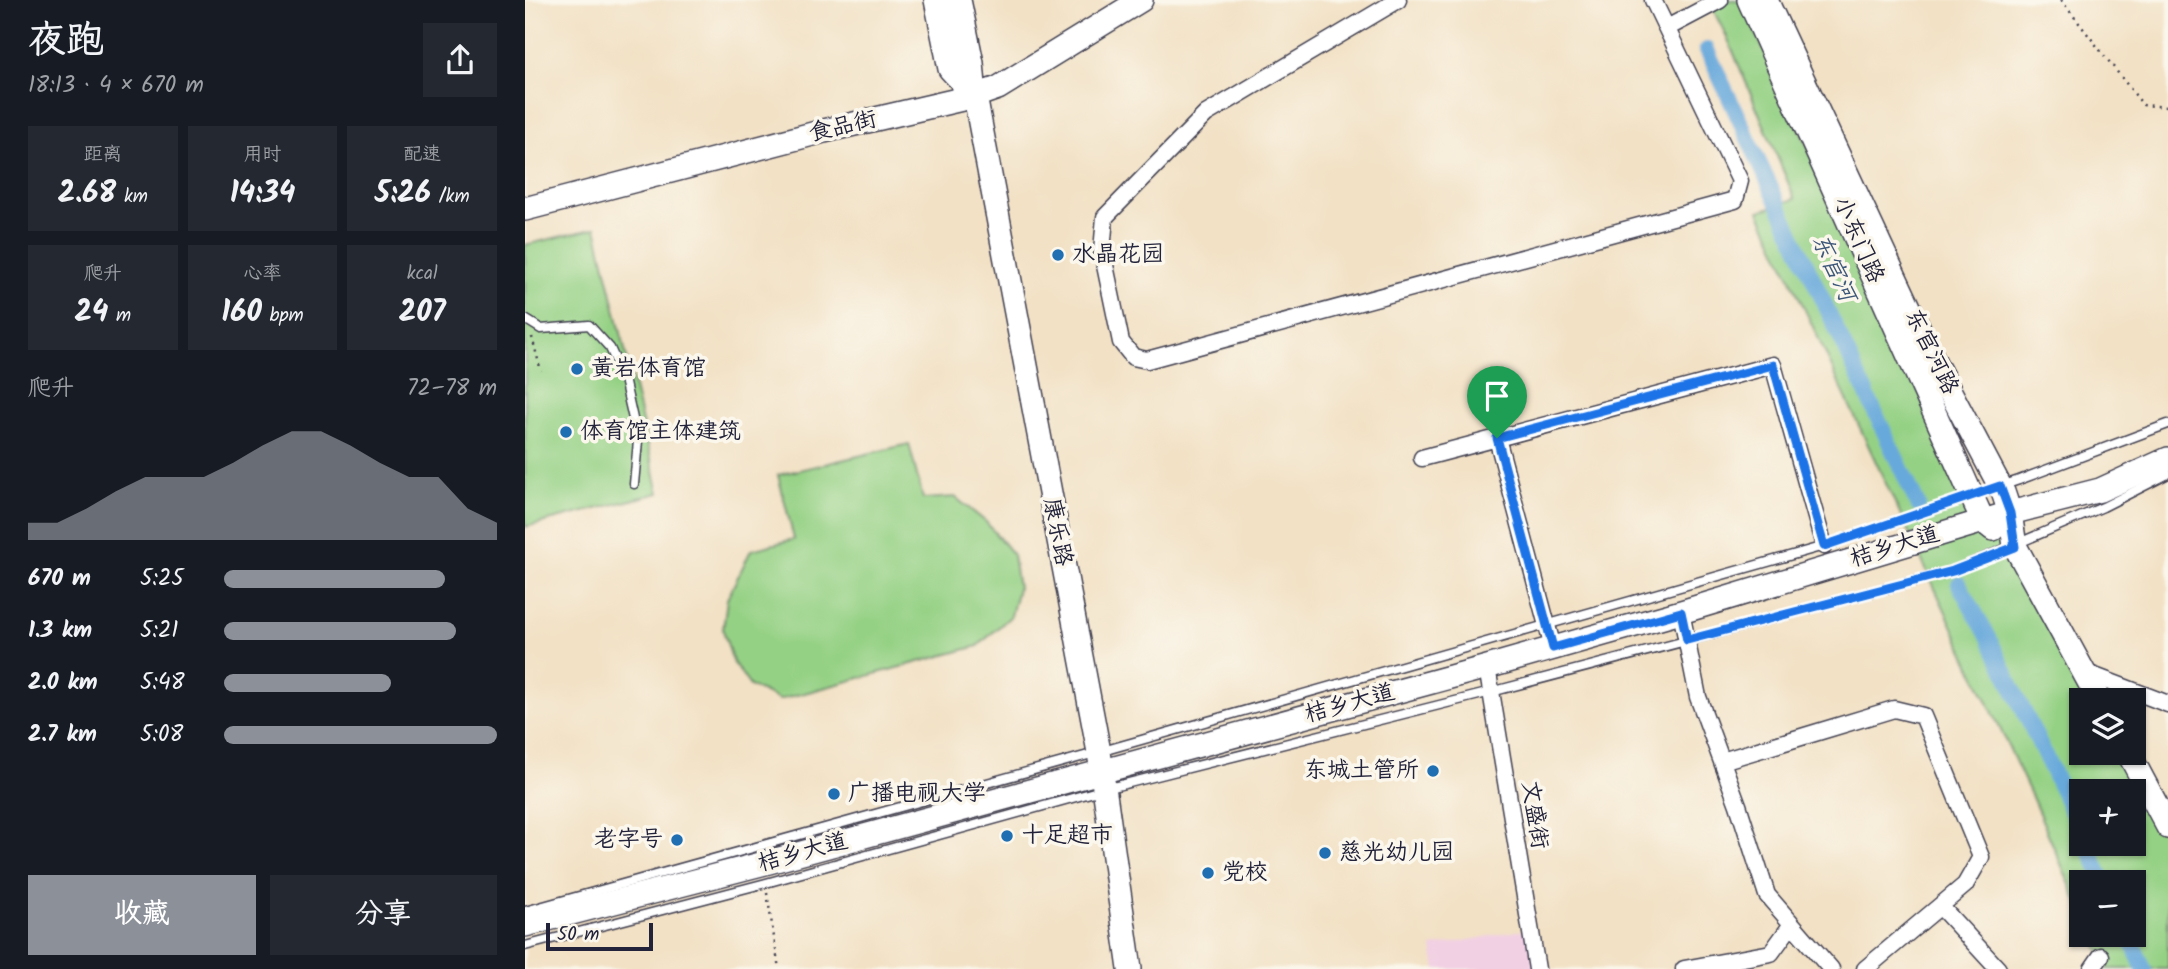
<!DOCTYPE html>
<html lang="zh">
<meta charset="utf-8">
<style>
body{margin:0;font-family:Kalam,"LXGW WenKai TC",sans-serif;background:#242831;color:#f1f3f6;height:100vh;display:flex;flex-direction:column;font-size:26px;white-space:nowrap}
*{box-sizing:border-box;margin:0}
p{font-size:23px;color:#9ea1a6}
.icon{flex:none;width:38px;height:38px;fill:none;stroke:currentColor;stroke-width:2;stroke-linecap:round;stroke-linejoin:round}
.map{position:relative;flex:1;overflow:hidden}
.drawer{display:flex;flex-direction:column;background:#171b24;width:525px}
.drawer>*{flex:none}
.buttons{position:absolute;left:1544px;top:688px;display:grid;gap:14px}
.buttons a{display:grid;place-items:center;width:77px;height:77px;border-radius:0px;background:#171b24;box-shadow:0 2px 5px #0004;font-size:35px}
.scale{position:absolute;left:21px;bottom:18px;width:107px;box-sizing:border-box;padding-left:7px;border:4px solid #22223b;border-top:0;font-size:19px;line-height:24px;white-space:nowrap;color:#22223b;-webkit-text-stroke:5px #fbf7ec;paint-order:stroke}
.pin{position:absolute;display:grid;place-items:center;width:60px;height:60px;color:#fff;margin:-72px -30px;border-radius:50% 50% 50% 0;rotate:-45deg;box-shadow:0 0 7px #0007}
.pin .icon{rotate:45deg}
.round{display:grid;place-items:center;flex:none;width:74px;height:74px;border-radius:0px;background:#242831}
.summary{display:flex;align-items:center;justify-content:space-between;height:119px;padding:0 28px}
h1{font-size:38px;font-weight:600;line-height:52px}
.metrics{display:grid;grid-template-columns:repeat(3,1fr);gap:10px;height:119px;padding:7px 28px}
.metrics div{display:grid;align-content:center;border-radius:0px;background:#242831;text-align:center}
.metrics b{font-size:30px;font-weight:600}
.metrics small{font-size:19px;font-weight:400}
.metrics p{font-size:19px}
.chart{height:196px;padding:14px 28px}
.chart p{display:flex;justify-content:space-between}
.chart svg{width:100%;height:126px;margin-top:7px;fill:#8c9099;opacity:.7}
.primary-button{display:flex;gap:14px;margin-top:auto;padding:14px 28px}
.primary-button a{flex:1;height:80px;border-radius:0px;background:#8c9099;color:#fff;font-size:28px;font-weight:600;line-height:80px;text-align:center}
.primary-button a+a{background:#242831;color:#f1f3f6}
ul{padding:0 28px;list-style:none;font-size:23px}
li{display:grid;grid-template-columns:112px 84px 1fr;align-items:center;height:52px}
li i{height:18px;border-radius:9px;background:#8c9099}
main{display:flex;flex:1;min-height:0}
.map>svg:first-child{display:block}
.built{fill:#f1d0e3}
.green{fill:#95d185;stroke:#5c7a60;stroke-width:2;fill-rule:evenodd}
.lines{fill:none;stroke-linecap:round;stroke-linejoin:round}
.canal{stroke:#67a9db;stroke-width:16}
.lane-casing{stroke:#413f50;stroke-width:11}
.street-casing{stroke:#413f50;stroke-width:19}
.secondary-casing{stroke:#413f50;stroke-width:26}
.path{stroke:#413f50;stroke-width:2.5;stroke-dasharray:2 5;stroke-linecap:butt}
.lane{stroke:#fff;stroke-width:8}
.street{stroke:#fff;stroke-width:16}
.secondary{stroke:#fff;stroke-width:23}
.route-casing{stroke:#fff;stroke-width:14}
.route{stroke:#1a73e8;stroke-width:9}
.poi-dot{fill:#1f6fb2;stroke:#fbf7ec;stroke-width:2.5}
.labels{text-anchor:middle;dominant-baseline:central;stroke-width:7;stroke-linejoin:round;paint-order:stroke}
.street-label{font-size:23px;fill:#22223b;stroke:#fbf7ec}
.poi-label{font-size:23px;fill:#22223b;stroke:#fbf7ec;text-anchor:start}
.water-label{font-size:24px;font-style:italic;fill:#3e587b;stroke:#fbf7ec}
</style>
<main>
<section class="drawer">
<div class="summary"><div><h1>夜跑</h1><p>18:13 · 4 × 670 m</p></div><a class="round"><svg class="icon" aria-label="share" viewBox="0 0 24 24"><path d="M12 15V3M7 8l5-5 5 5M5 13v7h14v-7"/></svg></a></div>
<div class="metrics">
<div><p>距离</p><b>2.68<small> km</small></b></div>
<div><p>用时</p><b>14:34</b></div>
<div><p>配速</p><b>5:26<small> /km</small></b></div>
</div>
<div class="metrics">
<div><p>爬升</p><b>24<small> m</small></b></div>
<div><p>心率</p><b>160<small> bpm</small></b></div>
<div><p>kcal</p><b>207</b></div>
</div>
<div class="chart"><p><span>爬升</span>72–78 m</p>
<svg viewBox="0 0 160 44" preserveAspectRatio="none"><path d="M0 44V38L10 38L20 33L30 27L40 22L50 22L60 22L70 17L80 11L90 6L100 6L110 11L120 17L130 22L140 22L150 33L160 38V44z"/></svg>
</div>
<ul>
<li><b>670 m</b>5:25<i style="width:81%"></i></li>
<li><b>1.3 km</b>5:21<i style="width:85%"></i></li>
<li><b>2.0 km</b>5:48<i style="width:61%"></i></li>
<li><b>2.7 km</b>5:08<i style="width:100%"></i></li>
</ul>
<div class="primary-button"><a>收藏</a><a>分享</a></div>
</section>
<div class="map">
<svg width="1643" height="969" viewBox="0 0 1643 969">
<rect width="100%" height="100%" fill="#fbf7ec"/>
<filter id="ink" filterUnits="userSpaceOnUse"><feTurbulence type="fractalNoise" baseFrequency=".0143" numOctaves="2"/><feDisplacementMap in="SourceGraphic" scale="14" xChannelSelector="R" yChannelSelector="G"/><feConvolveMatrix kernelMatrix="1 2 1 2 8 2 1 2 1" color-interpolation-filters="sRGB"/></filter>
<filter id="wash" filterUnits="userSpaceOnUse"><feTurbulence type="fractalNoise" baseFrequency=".00686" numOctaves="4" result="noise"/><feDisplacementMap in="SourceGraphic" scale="28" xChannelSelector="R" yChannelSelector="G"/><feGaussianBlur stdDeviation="1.57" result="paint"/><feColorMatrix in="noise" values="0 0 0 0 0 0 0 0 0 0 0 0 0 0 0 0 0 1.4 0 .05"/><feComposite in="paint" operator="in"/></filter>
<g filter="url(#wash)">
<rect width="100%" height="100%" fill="#f2e1c5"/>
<path class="built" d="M1003 929 1012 969H911L907 947Z"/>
<path class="green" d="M1183 0H1216L1436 483 1490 546 1574 700H1556V752L1603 753 1643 827V969H1583L1567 935 1608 934V882H1556V910L1507 797 1234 211 1270 199 1202 37ZM1556 791H1608V844H1556Z
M71 228 134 493 0 527V245Z
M384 444 398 499 430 497 461 522 488 555 493 588 486 616 453 646 254 700 225 686 208 662 198 630 202 599 226 550 269 539 253 475Z"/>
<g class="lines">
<path class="canal" d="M1182 50 1393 505
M1434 584 1464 638 1556 831
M1562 844 1579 882
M1603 934 1619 969"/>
</g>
</g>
<g filter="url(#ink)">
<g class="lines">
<g class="lane-casing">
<path id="lane" d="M0 319 16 329 64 325 85 348 99 379 113 441 109 484
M0 911 574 752 1299 546 1494 480 1643 424
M0 946 241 883 580 789 966 692 1428 571 1578 507 1643 474"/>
</g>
<g class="street-casing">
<path id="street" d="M873 0 681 114 580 217 577 251 596 342 608 357 622 360 1210 200 1215 181 1128 0
M1142 28 1195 0
M972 438 1028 648
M897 458 1248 365 1299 546
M1156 612 1173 697 1213 805 1242 895 1306 969
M962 667 1012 969
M1559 672 1643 704
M1197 761 1369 709 1398 716 1456 857 1440 885 1340 969
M1415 906 1473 969
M1159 969 1246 953 1267 924
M1567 969 1576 956"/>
</g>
<g class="secondary-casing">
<path id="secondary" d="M411 0 425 69 450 96
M434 0 447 63 450 96 574 752 605 969
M1224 0 1458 521 1468 529
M1241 0 1411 365 1478 492 1485 513 1490 546 1574 700
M0 209 299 131 450 96 473 88 616 0
M1603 752 1643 827
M0 925 240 863 962 667 1156 612 1485 513 1575 490 1643 459"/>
</g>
<path class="path" d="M1536 0 1618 105 1643 107
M7 337 16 371
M242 893 254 969"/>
<use href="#lane" class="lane"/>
<use href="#street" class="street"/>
<use href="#secondary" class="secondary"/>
</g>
</g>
<g class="lines" filter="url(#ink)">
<g class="route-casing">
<path id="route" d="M1248 365 1299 546 1475 486 1485 513 1490 547 1428 571 1162 640 1156 612 1028 648 972 438Z"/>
</g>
<use href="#route" class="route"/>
</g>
<g class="poi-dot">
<circle cx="533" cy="255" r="7"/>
<circle cx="52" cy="369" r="7"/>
<circle cx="41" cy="432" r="7"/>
<circle cx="908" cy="771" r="7"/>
<circle cx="309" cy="794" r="7"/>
<circle cx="482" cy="836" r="7"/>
<circle cx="152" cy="840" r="7"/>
<circle cx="800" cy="853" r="7"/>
<circle cx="683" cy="873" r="7"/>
</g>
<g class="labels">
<g class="street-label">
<text transform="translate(318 127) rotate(-13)">食品街</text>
<text transform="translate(1333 240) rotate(66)">小东门路</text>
<text transform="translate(1406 352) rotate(64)">东官河路</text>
<text transform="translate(532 532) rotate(79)">康乐路</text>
<text transform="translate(1370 547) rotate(-17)">桔乡大道</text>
<text transform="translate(825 704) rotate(-15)">桔乡大道</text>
<text transform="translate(1009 815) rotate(81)">文盛街</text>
<text transform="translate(278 853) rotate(-15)">桔乡大道</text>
</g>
<g class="poi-label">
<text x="547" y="255">水晶花园</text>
<text x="66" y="369">黄岩体育馆</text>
<text x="55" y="432">体育馆主体建筑</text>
<text x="894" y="771" text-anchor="end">东城土管所</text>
<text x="323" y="794">广播电视大学</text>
<text x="496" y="836">十足超市</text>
<text x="138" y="840" text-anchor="end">老字号</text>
<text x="814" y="853">慈光幼儿园</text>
<text x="697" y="873">党校</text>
</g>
<g class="water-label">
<text transform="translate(1308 268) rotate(65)">东官河</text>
</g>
</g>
</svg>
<div class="buttons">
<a><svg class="icon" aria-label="layers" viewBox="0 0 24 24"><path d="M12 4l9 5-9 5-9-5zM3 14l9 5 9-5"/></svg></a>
<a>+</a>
<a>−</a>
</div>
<div class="scale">50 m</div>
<div class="pin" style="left:972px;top:438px;background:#1e9e55"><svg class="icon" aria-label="arrive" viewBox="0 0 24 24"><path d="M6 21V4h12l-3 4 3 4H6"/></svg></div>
</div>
</main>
